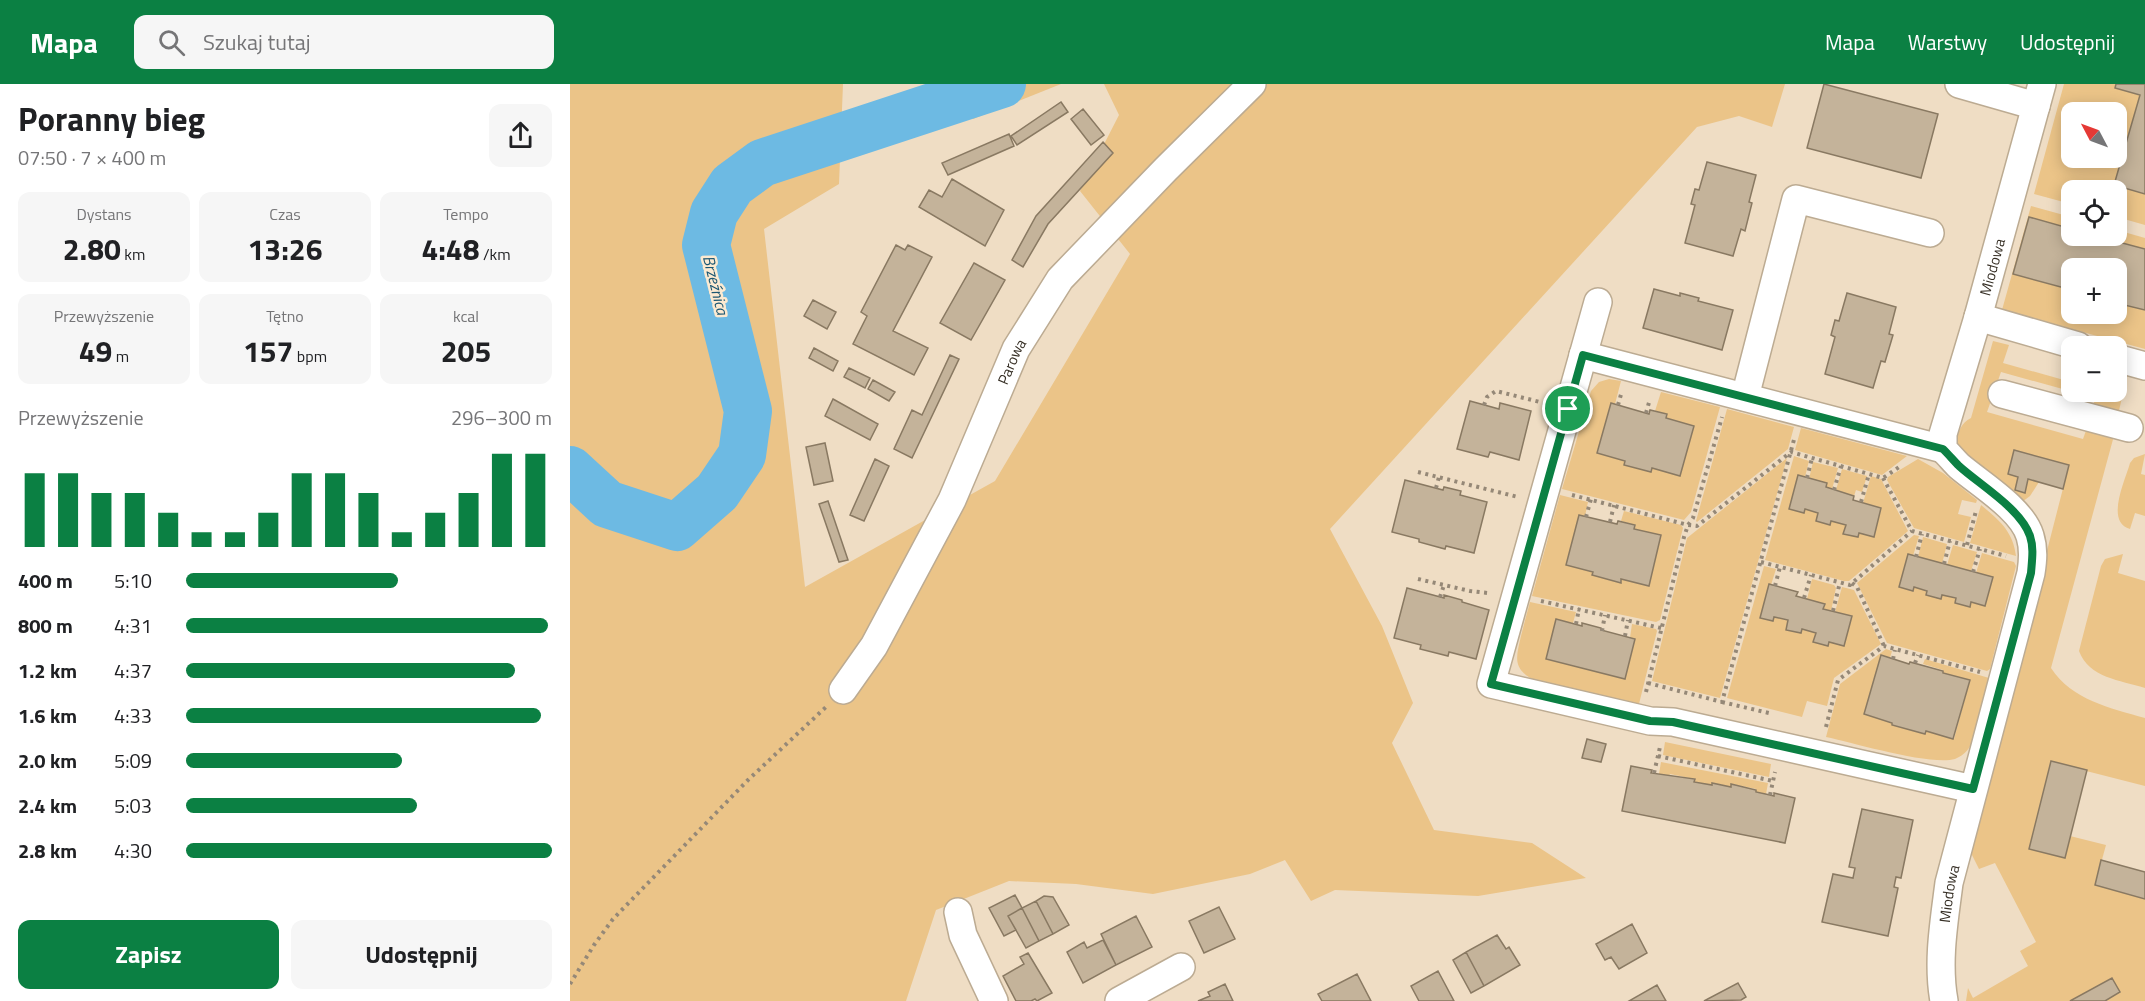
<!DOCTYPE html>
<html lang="pl">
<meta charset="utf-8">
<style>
body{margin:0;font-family:"Titillium Web",sans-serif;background:#f6f6f6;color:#202124;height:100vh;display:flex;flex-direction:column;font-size:22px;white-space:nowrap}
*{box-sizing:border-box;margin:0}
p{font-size:20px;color:#757577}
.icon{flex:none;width:33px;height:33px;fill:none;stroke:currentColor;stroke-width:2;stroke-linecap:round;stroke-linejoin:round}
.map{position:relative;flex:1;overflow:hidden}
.panel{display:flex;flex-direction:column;background:#fff;width:570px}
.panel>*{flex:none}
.needle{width:39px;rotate:311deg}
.controls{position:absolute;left:1491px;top:18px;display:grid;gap:12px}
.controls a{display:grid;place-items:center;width:66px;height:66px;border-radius:12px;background:#fff;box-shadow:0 3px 15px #0003;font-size:30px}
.pin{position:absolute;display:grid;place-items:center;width:51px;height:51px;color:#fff;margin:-26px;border:3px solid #fff;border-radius:50%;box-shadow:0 2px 6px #0007}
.round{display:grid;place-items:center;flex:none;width:63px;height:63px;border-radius:12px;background:#f6f6f6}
.headline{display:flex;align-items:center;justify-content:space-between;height:102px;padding:0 18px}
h1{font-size:33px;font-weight:700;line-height:45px}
.metrics{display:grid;grid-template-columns:repeat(3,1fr);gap:9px;height:102px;padding:6px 18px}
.metrics div{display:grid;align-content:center;border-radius:12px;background:#f6f6f6;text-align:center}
.metrics b{font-size:30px;font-weight:700}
.metrics small{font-size:16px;font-weight:400}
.metrics p{font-size:16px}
.chart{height:168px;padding:12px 18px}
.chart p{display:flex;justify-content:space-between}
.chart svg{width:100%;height:108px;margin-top:6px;stroke:#0b8043;stroke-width:6}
.action{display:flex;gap:12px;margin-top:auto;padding:12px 18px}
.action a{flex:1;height:69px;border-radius:12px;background:#0b8043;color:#fff;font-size:24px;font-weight:700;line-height:69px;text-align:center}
.action a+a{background:#f6f6f6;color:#202124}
ul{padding:0 18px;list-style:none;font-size:20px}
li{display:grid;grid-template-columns:96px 72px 1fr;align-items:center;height:45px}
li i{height:15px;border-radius:8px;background:#0b8043}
header{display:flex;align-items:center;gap:36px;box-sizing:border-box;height:84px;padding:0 30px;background:#0b8043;color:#fff}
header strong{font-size:28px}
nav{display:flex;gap:33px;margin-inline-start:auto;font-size:21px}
.search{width:420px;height:54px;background:#f6f6f6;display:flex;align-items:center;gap:15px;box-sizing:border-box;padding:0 21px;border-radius:12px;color:#757577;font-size:22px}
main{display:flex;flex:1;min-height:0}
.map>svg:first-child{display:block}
.green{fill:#ebc488;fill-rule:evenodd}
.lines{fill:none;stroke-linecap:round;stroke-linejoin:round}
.river{stroke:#6dbae3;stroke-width:48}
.building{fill:#c4b39a;stroke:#897962;stroke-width:1.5}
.minor-casing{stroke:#bcab92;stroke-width:30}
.path{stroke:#958877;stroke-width:4;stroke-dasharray:3 4.5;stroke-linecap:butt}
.minor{stroke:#fff;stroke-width:27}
.route-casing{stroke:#fff;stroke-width:12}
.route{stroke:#0b8043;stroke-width:8}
.labels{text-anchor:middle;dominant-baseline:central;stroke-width:5;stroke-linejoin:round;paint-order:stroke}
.street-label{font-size:15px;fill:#362f25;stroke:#fcead1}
.water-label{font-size:16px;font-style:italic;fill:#1a5672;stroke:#fcead1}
</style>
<header>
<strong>Mapa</strong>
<div class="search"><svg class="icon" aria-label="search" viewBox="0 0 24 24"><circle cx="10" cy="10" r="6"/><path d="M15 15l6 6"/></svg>Szukaj tutaj</div>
<nav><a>Mapa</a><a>Warstwy</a><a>Udostępnij</a></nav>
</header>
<main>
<section class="panel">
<div class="headline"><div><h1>Poranny bieg</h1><p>07:50 · 7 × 400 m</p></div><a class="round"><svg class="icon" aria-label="share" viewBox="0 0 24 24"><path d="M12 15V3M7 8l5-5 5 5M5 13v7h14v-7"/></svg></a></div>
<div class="metrics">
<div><p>Dystans</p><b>2.80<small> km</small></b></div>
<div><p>Czas</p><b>13:26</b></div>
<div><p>Tempo</p><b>4:48<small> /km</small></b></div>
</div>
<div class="metrics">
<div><p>Przewyższenie</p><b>49<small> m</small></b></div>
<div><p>Tętno</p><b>157<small> bpm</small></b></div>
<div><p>kcal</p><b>205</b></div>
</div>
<div class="chart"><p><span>Przewyższenie</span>296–300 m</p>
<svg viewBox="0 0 160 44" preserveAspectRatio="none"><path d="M5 44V14M15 44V14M25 44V22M35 44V22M45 44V30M55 44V38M65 44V38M75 44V30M85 44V14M95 44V14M105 44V22M115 44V38M125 44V30M135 44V22M145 44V6M155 44V6"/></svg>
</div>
<ul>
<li><b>400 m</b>5:10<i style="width:58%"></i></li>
<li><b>800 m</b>4:31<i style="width:99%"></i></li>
<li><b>1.2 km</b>4:37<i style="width:90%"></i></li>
<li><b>1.6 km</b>4:33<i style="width:97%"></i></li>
<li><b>2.0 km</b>5:09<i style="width:59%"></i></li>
<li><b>2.4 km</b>5:03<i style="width:63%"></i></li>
<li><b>2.8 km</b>4:30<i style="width:100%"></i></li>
</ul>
<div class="action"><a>Zapisz</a><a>Udostępnij</a></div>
</section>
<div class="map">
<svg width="1575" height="917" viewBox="0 0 1575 917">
<rect width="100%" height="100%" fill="#efddc4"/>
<path class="green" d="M0 0H273L269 100 194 145 235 503 425 397 560 170 510 107 549 31 534 0H1215L1202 43 1169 32 1127 43 760 445 812 542 843 619 822 659 864 746 962 759 1016 794 908 812 765 806 741 817 715 776 680 790 583 810 506 800 439 797 366 826 336 917H0Z
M372 0H491L403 35Z
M1494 0H1546L1570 11 1544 101 1575 110V141L1547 133 1546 106H1502L1501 120 1464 110ZM1502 28H1546V74H1502Z
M1461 122 1501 133V145L1459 133 1443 190 1501 206 1502 230H1546L1547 219 1575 226V265L1432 226Z
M1547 146 1575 154V165L1526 152H1546Z
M1423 257 1439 261 1433 279 1501 298 1502 308H1546L1547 290 1556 296 1548 331 1523 324 1525 314 1431 288 1417 328 1513 355 1518 341 1545 348 1481 584C1502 616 1540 624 1575 634V702L1481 678 1459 765 1494 774 1500 752 1536 761 1525 801 1575 815V917H1396L1398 904 1403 914 1458 882 1450 867 1466 858 1425 779 1409 785 1400 767 1499 381 1444 366 1438 389 1448 393 1455 408 1458 395 1469 398 1460 412 1452 418 1387 363C1386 352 1390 339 1401 334Z
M1039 295 1051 297 1045 320 1041 319 1027 369 1055 377 1054 381 1080 388 1082 384 1110 392 1123 342 1096 334 1097 330 1085 327 1091 308 1150 323 1121 428 1114 436 992 405 1021 307 1029 298Z
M1157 325 1224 343 1218 365 1127 438 1126 437Z
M1231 344 1337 372 1312 391 1225 366Z
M1575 370 1571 390 1575 391V432L1565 429 1560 445C1535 438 1555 397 1560 379L1564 374Z
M1224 372 1239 377 1235 393 1228 392 1219 425 1233 429 1235 425 1248 429 1260 440 1261 437 1276 441 1274 450 1288 453 1289 449 1303 453 1311 424 1293 419 1301 392 1311 395 1338 447 1279 497H1274L1195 476Z
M1217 374 1150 614 1082 597 1117 454Z
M1348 375 1373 389 1407 416 1406 419 1392 416 1388 430 1401 433 1394 458 1344 444 1317 396 1318 393Z
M1243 378 1268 384 1262 405 1239 395Z
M1272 385 1297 392 1292 408 1286 406 1284 412 1266 406Z
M990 411 1018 418 1015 432 1009 431 996 481 1023 488V491L1050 499 1051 495 1079 502 1091 452 1064 445 1065 441 1051 437 1054 427 1111 441 1113 444 1090 536 1086 538 962 512Z
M1411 421C1429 436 1443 447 1446 472L1400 459Z
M1344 451 1349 452 1343 472 1338 471 1329 503 1342 507 1344 503 1357 507 1356 511 1370 515 1372 511 1386 514 1385 519 1400 522 1401 518 1415 522 1423 493 1406 489 1412 469 1444 478 1446 482 1420 585 1417 587 1317 559 1287 499Z
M1353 453 1377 460 1372 480 1348 473Z
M1383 461 1407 468 1401 487 1377 481Z
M1553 470 1548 489 1575 497V604C1550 596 1519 594 1509 567L1531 482 1535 475Z
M1194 482 1206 485 1201 501H1199L1190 534 1203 537 1204 533 1218 536 1216 546 1231 549 1232 545 1246 549 1243 558 1258 561 1282 533 1265 528 1272 503 1284 506 1311 560 1264 594 1257 622 1237 617 1232 633 1157 614Z
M1242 495 1264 501 1266 504 1261 527 1253 525 1254 520 1237 515Z
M960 518 1006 528 1003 539 986 536 976 575 1054 595 1062 540 1086 545 1087 547 1069 620 965 597C942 584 946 574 951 552 954 540 957 529 960 518Z
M1316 565 1322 567 1320 574 1311 571 1294 630 1322 639V641L1354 650 1356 647 1384 655 1400 596 1373 589V586L1353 580 1355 575 1419 594 1404 655C1400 664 1395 671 1385 675 1361 682 1284 659 1256 653L1270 600Z
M1095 658 1201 680 1199 693 1093 671Z
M1091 678 1198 699 1196 710 1186 708V705L1162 700 1161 703 1143 699 1142 701 1124 698V695L1100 690 1099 692 1089 690Z"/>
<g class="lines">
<path class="river" d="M0 386 37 420 107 443 147 408 172 371 178 327 136 161 144 129 162 101 192 79 432 0"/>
</g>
<path class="building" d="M1254 0 1368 30 1351 94 1237 64Z
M1546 0H1575V110L1544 101 1570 11 1545 4Z
M491 18 498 28 447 61 441 52Z
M513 25 534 51 521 61 501 35Z
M439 50 444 62 378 91 372 79Z
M533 58 543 69 478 140 453 183 442 176 466 132Z
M1137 78 1186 91 1179 118 1182 119 1175 147 1171 145 1163 172 1115 159 1125 121 1121 120 1125 105 1129 106Z
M382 95 434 126 415 162 349 123 359 106 372 113Z
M1459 133 1502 145V152H1526L1575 165V226L1546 219V184H1502V206L1443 190Z
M326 161 335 166 338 161 362 173 323 247 358 264 344 291 283 260 297 232 291 228Z
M404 179 435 196 401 256 370 239Z
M1084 205 1110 212V209L1129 214 1128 217 1163 226 1152 266 1073 244Z
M1277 209 1326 223 1319 250 1323 251 1315 278 1311 277 1303 304 1255 290 1265 253 1261 251 1265 236 1269 237Z
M243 216 266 228 257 245 234 232Z
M244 264 268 277 263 287 239 274Z
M380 271 389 275 342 374 324 365 342 326 352 331Z
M279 284 300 294 295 304 274 293Z
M303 296 325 308 319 317 298 305Z
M263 315 308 340 300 356 255 332Z
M900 317 929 325 930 319 961 327 949 376 920 368 918 373 887 365Z
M1041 319 1079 330 1080 326 1097 330 1096 334 1124 342 1110 392 1082 384 1081 388 1054 381 1055 377 1027 369Z
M255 359 263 397 244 401 236 363Z
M1444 366 1499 381 1493 405 1458 395 1455 409 1445 406 1448 393 1438 390Z
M305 375 319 382 294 437 280 431Z
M1228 391 1257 399 1256 403 1284 412 1283 416 1311 424 1304 453 1289 449 1288 453 1273 450 1276 441 1261 437 1260 441 1246 437 1248 429 1235 425 1234 429 1219 425Z
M835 396 873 406 874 403 891 407 890 411 917 418 904 469 876 462 875 465 849 458V455L822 448Z
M258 417 278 476 269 478 249 420Z
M1009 431 1047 440 1048 437 1065 441 1064 445 1091 451 1079 502 1051 495V499L1022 491 1023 488 996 481Z
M1338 470 1423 493 1415 522 1401 518 1400 523 1385 519 1386 514 1372 511 1371 515 1356 511 1357 507 1344 503 1343 507 1329 503Z
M1199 500 1228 508 1226 512 1255 520 1253 525 1282 532 1274 562 1259 558 1258 562 1243 558 1246 549 1232 545 1231 549 1216 546 1218 536 1204 533 1203 537 1190 534Z
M837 504 874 514V511L892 516V518L919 526 906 575 879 568 878 572 850 565 851 561 824 554Z
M986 535 1012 542V539L1031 544V546L1065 555 1055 595 976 575Z
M1311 571 1339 580 1340 578 1373 587V589L1400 596 1383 655 1356 647 1355 650 1322 641V639L1294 630Z
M1017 655 1036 660 1031 678 1012 674Z
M1481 677 1517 686 1495 774 1459 765Z
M1061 682 1082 686 1081 689 1125 695 1124 698 1142 701V699L1161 703V700L1186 706V708L1200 711 1204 712V709L1225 714 1215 759 1052 727Z
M1292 725 1343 736 1331 794 1326 793 1324 803 1328 804 1318 852 1252 838 1263 790 1283 794 1285 784 1279 783Z
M1531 776 1575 788V815L1525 801Z
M445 811 452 824 438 832 446 846 434 852 419 824Z
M474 812 483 813 499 841 483 850 466 817Z
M466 817 483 850 469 857 452 824Z
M649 823 665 855 634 869 619 837Z
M452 824 469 857 456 864 438 832Z
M566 832 582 863 546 881 531 850Z
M1062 840 1077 869 1049 885 1041 873 1035 876 1026 860Z
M927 851 936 865 939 863 950 881 914 902 896 868Z
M533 856 546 881 513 899 497 868 514 858 517 864Z
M896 868 914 902 901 909 883 876Z
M458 869 482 909 467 917 465 915 461 917H446L433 892 454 880 450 873Z
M868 887 884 917H849L841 902Z
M787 890 801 917H752L748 910Z
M1542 894 1550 908 1535 917H1500Z
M1168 899 1176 913 1171 916 1134 917Z
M655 900 663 917H628L640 912 638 908Z
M1087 901 1096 917H1059Z"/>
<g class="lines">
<g class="minor-casing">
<g id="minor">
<path d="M1389 0 1466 22"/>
<path d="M1028 218 921 600 1080 637 1103 638 1403 705"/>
<path d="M1408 233 1508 262"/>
<path d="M1013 271 1373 365"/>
<path d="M1546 274 1575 282"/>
<path d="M1432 310 1559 344"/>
<path d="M1175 313 1226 115 1360 149"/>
<path id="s1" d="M273 606 304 562 382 416 446 265 490 195 596 85 682 0"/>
<path d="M388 828 393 851 424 917"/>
<path d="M549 917 611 883"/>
<path id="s2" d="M1374 917C1367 878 1374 838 1379 799L1461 489C1463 476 1464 465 1460 452 1452 425 1410 400 1389 382 1384 377 1379 371 1373 365V350L1408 233 1472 0"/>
</g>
</g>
<path class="path" d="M914 321 917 313 926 307 974 319
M1048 321 1052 307
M1076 329 1080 315
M848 388 948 413
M1237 394 1242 374
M1313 394 1342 447 1436 472
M866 404 869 393
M1264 406 1271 382
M1002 411 1118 441 1127 442 1221 368 1313 394 1332 381
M1291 418 1299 390
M1016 433 1021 415
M1040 438 1044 421
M1397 461 1406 427
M1346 473 1352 450
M1191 478 1280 501 1342 447
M1374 480 1380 457
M1403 488 1410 465
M848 495 900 507 918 509
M1282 499 1287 503 1314 562
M1205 502 1210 483
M870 513 874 501
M1234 514 1241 491
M971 517 1091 544
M1263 527 1270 498
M1006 540 1009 525
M1032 547 1035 531
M1055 552 1058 536
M1323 575 1325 566
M1345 579 1348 571
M1078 599 1152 618 1225 352
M1076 608 1114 453 1118 441 1123 434 1152 333
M1152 618 1203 630
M1256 643 1268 596 1314 562 1410 588
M1088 672 1203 697
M1084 689 1090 663
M1200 711 1205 688
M0 900 24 861 43 835 178 696 256 623"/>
<use href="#minor" class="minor"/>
</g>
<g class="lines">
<g class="route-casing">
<path id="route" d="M1013 271 1373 365C1379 371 1384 377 1389 382 1410 401 1451 425 1460 452 1464 464 1462 476 1461 489L1403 705 1103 638 1080 637 921 600Z"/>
</g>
<use href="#route" class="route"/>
</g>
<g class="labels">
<g class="street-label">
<text stroke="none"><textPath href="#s2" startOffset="790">Miodowa</textPath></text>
<text stroke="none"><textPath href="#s1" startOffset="370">Parowa</textPath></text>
<text stroke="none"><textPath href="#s2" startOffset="108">Miodowa</textPath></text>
</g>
<g class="water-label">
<text transform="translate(146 201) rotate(76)">Brzeźnica</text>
</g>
</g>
</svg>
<div class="controls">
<a><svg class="needle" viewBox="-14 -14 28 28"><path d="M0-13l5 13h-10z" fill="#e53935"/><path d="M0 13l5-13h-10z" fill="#757577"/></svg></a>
<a><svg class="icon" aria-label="locate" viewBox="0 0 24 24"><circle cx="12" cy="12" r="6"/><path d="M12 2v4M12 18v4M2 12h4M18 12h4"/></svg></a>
<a>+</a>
<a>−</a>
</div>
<div class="pin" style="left:998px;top:325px;background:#1e9e55"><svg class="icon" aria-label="arrive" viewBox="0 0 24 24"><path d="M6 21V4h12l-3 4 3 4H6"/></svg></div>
</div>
</main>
